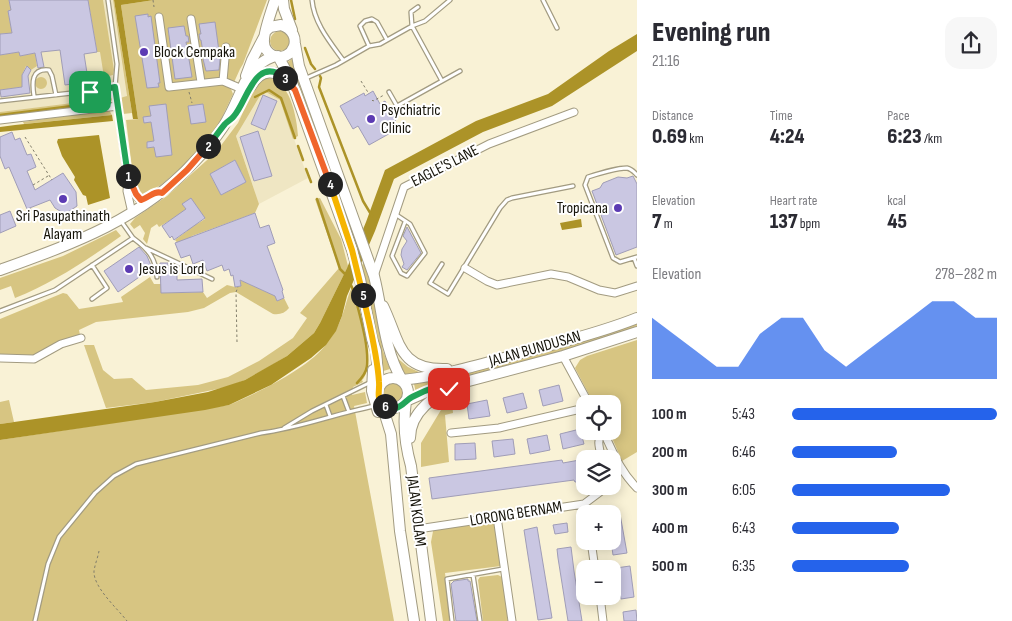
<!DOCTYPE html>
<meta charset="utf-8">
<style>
body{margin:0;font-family:"Sofia Sans Condensed",sans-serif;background:#f7f7f7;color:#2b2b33;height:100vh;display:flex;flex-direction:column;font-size:19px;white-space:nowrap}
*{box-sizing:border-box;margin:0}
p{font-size:16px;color:#7c7c81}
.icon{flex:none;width:28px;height:28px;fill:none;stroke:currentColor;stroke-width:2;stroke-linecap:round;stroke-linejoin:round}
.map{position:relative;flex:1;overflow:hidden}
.drawer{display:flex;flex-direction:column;background:#fff;width:375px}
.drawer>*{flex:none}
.tools{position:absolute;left:576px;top:395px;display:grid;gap:10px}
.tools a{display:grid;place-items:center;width:45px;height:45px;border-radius:10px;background:#fff;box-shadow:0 2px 12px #0003;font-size:25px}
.pin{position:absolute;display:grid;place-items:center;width:42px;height:42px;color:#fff;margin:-21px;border-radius:10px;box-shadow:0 2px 8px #0006}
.km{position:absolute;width:25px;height:25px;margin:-12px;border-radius:50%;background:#222;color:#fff;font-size:14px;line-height:25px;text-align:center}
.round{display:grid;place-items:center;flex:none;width:52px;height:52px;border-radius:15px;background:#f7f7f7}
.head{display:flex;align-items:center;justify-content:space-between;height:85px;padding:0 15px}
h1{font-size:28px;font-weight:800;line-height:38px}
.metrics{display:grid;grid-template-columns:repeat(3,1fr);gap:8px;height:85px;padding:5px 15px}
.metrics div{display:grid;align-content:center}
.metrics b{font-size:21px;font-weight:800}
.metrics small{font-size:14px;font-weight:400}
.metrics p{font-size:14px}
.chart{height:140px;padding:10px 15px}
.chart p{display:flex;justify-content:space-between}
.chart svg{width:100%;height:90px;margin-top:5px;fill:#2563eb;opacity:.7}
ul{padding:0 15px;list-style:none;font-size:16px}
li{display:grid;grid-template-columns:80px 60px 1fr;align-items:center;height:38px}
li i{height:12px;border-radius:6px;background:#2563eb}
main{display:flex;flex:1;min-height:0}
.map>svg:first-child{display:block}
.built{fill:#efe6c3}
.green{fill:#d7c582;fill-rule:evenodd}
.water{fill:#ac9328}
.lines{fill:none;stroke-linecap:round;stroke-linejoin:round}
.stream{stroke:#ac9328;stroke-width:2.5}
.building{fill:#cac7e2;stroke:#a09db7}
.lane-casing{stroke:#a29b81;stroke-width:5.5}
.street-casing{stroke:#a29b81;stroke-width:9}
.secondary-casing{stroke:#a29b81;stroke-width:12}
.path{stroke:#827e6b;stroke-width:1;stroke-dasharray:2.5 2.5;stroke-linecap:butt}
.lane{stroke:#fff;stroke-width:3}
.street{stroke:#fff;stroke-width:7}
.secondary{stroke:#fff;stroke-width:10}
.split-1-casing{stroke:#fff;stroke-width:10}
.split-2-casing{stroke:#fff;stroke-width:10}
.split-3-casing{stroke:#fff;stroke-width:10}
.split-4-casing{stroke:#fff;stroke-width:10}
.split-5-casing{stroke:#fff;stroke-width:10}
.split-6-casing{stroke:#fff;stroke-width:10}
.split-7-casing{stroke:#fff;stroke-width:10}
.split-1{stroke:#22a559;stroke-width:6}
.split-2{stroke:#f0652b;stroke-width:6}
.split-3{stroke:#22a559;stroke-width:6}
.split-4{stroke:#f0652b;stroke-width:6}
.split-5{stroke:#f5b400;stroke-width:6}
.split-6{stroke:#f5b400;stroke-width:6}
.split-7{stroke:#22a559;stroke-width:6}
.poi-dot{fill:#5c3bb3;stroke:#fff;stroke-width:2}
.labels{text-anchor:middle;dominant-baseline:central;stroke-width:4;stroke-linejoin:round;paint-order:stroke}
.poi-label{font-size:16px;fill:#151309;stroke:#fff;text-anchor:start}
.street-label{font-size:16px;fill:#151309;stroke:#fff}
</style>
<main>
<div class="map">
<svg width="637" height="621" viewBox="0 0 637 621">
<rect width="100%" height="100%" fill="#f9f2d6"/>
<path class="built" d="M0 0H113L127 97 0 112Z
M266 92 280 100 308 178 259 204 236 136 261 94Z"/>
<path class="green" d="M0 0H9L13 10 8 11 12 33 0 34Z
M88 0H103L114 70 113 75 104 77 100 52H97Z
M113 0H114L132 113 123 114 120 98 127 96Z
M154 0H267L243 64 240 69 231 89 233 94 218 126 188 162 161 185 140 196 134 184 126 120 138 119 121 5Z
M270 41a10 10 0 1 1 20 0a10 10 0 1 1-20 0Z
M19 52 20 56 35 53 37 66 31 70 26 66 22 75V82H28L29 86 1 90 0 93V55Z
M292 59 298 80 357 239 354 241 296 81 286 63Z
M35 83a6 6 0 1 1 12 0a6 6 0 1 1-12 0Z
M265 78C290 77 297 118 298 136L293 139 280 100 266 92 261 94 236 136 259 204 255 213 192 236 181 247 175 240 187 231 177 216 159 227 157 224 151 228 147 244 143 239 145 233 140 225 134 229 130 224 135 218 167 196 216 152 238 123 256 84ZM235 160 246 182 221 195 210 174ZM191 199 205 219 197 224 183 205Z
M113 98 110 103 0 117V112Z
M109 110 112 115 24 124 23 122Z
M320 198 341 239 348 266 320 323 314 333 287 356 267 368 245 380 227 387 155 402 106 408 84 345H94L103 370 114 379 132 378 146 390 198 385 228 377 259 361 293 338 307 318 300 313 339 268 315 199Z
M116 230 121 236C87 260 55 282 15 298L11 286 0 290V278L63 256Z
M364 261 371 287 383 351 390 369 380 372 373 316 361 268Z
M150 277 154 284H161V293L203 292 207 298 227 285 235 287 241 286 240 280 271 294 274 293 277 301 284 298 289 308C285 313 280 315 273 314L236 292 230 293 204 308 188 312 96 322 79 330 80 335 34 356 0 354V319L63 293 67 294 79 309 123 302 121 297Z
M352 287 355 291C359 308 376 368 362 380L363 382 353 387 352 395 365 392 367 403 354 406 394 621H0V440L229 405C257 393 310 368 327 343 333 336 339 325 342 316 346 306 347 297 352 287Z
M637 324V326C572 351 502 366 435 384L416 393 414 384 434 381 529 357Z
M637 340V452L622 461 609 431H612V404H594L575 368 580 360 587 356Z
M396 357 408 367 421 373 403 374Z
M382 394a11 11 0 1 1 22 0a11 11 0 1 1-22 0Z
M9 400 14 422 0 424V402Z
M448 402H452L453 413 445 415 449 462 421 467V443L444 405Z
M490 520 495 526 501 566 445 573 451 621H443L431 542 434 526Z
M498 575 502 577 508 621H483L478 580 480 577Z"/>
<path class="water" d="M114 0H154L121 5 138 119H133Z
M637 34V51L552 106 483 132 394 179 375 231 347 296 342 316 336 331 326 345 311 358 271 385 229 405 205 410 0 440V424L155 402 208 392 245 380 287 356 314 333 320 323 347 268 366 222 385 170 476 121 548 94 609 51Z
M112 115 113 121 0 132V127L15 125Z
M99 135 110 198 88 205 86 196 83 195 74 180 75 177 62 156 57 142 58 139Z
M581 219 582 227 562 230 560 223Z"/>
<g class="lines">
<path class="stream" d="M291 0 295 19
M305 48 311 64 315 69
M320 76 321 78 319 87 363 201 372 216
M255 97 269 90 281 98 295 138
M0 115 104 102
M298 146 303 160
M306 169 311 182
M317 199 340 269 345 274
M351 285 354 292C359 314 369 343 367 366 366 373 362 378 357 383"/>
</g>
<path class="building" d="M9 0H88L97 52 84 54 87 73 92 72 94 81 65 85 60 50 41 52 44 67 38 68 35 53 20 56 19 52 0 55V34L12 33 8 11 11 10Z
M148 14V17L151 16 160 83H158L159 87 147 88 135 16Z
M215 22 220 59 219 70 206 71 203 59 204 58 201 40H200L199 34H201L199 24Z
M184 26 186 36H188L189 42H186L192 77 175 79 168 28Z
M27 66 31 70 28 76 30 93 1 97 0 90 22 87V75Z
M373 91 380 104 385 101 396 120 390 124 394 131 369 145 358 126 353 129 340 106 364 93 365 96Z
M263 95 277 101 265 130 251 124Z
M166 104 172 155 156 157 154 147 147 148V142L154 141 151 122 144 123 143 117 151 116 149 106Z
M203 104 206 122 191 124 188 106Z
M258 131 272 176 254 181 240 137Z
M12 132 15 140 20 138 27 155 31 154 36 167 27 171 35 190 63 173 76 192 77 206 65 214 55 208 50 200 27 209 9 167 5 169 0 156V137Z
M235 160 246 182 221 195 210 174Z
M633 176 637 184V247L616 255 592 191 600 188 603 183 618 177 627 178Z
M191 198 205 218 174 240 172 236 170 238 162 226 186 209 182 204Z
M10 211 16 226 0 233V215Z
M255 213 260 228 269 225 275 243 267 246 283 290 282 291 284 298 277 301 275 296 240 280 241 286 235 287 233 275 231 276 229 269 224 271 222 265 207 271 203 260 193 264 190 255 181 258 175 243Z
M407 227 421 253 407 270 402 267 404 264 401 255 402 249 407 241 403 236Z
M139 247 147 256 152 268 118 292 104 271Z
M160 263H168V268H177V280L202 279 203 292 161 293Z
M559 385 563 401 543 406 539 390Z
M523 393 527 408 507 413 503 398Z
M487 400 490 416 469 419 467 404Z
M580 429 584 444 563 449 560 434Z
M547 435 550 450 530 454 527 439Z
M513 439 515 454 494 457 492 441Z
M475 443 476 459 455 460V444Z
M585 459V481L575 482 574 480 432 499 429 478 562 460 563 463Z
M620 514 627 553 613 555 611 541H612V515Z
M567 523 568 532 555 534 553 525Z
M537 527 552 618 538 620 524 530Z
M571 547 574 571 582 621H568L558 558 557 549Z
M630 566 634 597 621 599 616 568Z
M468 579V581H470L477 621H456L451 584 454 581Z
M636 610 637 621H624L623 612Z"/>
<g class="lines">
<g class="lane-casing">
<path id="lane" d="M108 0 117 64 115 87
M312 0C314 23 330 42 343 60
M543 0 557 28
M418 7 411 12 412 26 442 81 460 71
M369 46 360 26 365 21 372 19 377 22 387 40
M304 79 336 65 369 46 380 44 412 26 425 21 450 0
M389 92 397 106 442 81
M34 96C32 83 31 68 49 70L52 76 56 95
M0 101 90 91 115 87 118 105
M637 175C634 172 632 169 627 168 618 168 597 174 588 177L585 185 613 258 620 262 637 257
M395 214 410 224 425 253 407 276 401 273 392 256 405 222
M133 238C148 249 156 258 157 277
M146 248 212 279
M634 258 637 266
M442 264 430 283 448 294 500 208 507 200 512 198 573 186
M92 265 107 288 92 299
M0 311 55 290 133 238 121 221
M343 396 349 412
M326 405 330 416
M284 428 312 411 369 383
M473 575 480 621
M35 621 48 564 59 537 95 493 114 476 136 464 261 433C300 428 337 413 375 406
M452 621 447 579 503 569"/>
</g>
<g class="street-casing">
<path id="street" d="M159 17 169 87 223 81 242 89
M191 19 201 82
M223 81 226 47
M0 120 118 106 128 178 127 191 132 213
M129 179 138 198 144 199 149 196
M465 268 487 281 497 285 551 274 568 277 599 290 615 293 637 286
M374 276 404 187 489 144 574 112
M563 356 589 404
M0 358 34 359 61 344 81 338
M603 431C613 452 620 471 637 488
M451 433 499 428 585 408
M602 459C600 450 595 438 604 433
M584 504 586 514
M497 517 512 621
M418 529 584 504 608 486
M591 541 595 569
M600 596 603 621"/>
</g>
<g class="secondary-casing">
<path id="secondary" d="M283 0 284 9 292 30
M267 30 270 27 281 25C306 33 293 65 272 55 267 52 264 47 264 42 263 34 272 9 275 0
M295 44 299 66 374 276C383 311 383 348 402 380 443 376 482 364 522 353 561 342 600 333 637 318
M278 56 291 80 352 250 360 279 372 339 376 351 379 386
M246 76 252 60 264 37
M251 86C261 68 277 69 289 83
M0 270C72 244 141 220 194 162 205 151 215 139 223 127 232 113 238 97 245 82 259 70 253 64 275 56
M383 306C400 341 398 371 447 369
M373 370 372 391 378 412
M378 393a15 15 0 1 1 30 0a15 15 0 1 1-30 0Z
M381 402 391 434 400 531 414 621
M410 438C410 412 435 394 458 386
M431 621 411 466C405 445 403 422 406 401L447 383 465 382 563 356 637 332"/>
</g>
<path class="path" d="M153 0 154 7
M361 81 369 94
M189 92 192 103
M372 100 373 101 384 95
M25 137 52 180
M33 185 48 176
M30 208 31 211
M237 342 236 292 238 287
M99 551C98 557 95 564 94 571 93 587 117 608 127 621"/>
<use href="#lane" class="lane"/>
<use href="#street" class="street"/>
<use href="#secondary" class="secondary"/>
</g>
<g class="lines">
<g class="split-1-casing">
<path id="split-1" d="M90 92 115 87 128 176"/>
</g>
<g class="split-2-casing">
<path id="split-2" d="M128 176 136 194 141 200C149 198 154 190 162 193L187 170 208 146"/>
</g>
<g class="split-3-casing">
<path id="split-3" d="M208 146C214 139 219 131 225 124 228 121 232 119 234 116 247 102 255 54 285 78"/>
</g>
<g class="split-4-casing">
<path id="split-4" d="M285 78 295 90 330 184"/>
</g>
<g class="split-5-casing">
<path id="split-5" d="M330 184 352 250 363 295"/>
</g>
<g class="split-6-casing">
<path id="split-6" d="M363 295C369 324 377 352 379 382 380 392 375 399 385 406"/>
</g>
<g class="split-7-casing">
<path id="split-7" d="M385 406 396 408C403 406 406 400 412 397 429 388 446 383 464 382L459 386 449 389"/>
</g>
<use href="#split-1" class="split-1"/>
<use href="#split-2" class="split-2"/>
<use href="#split-3" class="split-3"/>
<use href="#split-4" class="split-4"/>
<use href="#split-5" class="split-5"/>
<use href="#split-6" class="split-6"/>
<use href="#split-7" class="split-7"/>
</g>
<g class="poi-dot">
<circle cx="144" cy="52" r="5"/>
<circle cx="371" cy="119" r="5"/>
<circle cx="63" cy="199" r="5"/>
<circle cx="618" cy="208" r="5"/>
<circle cx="129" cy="269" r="5"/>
</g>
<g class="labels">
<g class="poi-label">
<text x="154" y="52">Block Cempaka</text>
<text x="381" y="110">Psychiatric<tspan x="381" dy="18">Clinic</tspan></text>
<text x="608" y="208" text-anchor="end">Tropicana</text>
<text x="63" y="216" text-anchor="middle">Sri Pasupathinath<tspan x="63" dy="18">Alayam</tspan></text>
<text x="139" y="269">Jesus is Lord</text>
</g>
<g class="street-label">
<text transform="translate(445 166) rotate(-27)">EAGLE'S LANE</text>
<text transform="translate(535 349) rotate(-16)">JALAN BUNDUSAN</text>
<text transform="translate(416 511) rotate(83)">JALAN KOLAM</text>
<text transform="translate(516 514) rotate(-9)">LORONG BERNAM</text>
</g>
</g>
</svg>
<div class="tools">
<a><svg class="icon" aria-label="locate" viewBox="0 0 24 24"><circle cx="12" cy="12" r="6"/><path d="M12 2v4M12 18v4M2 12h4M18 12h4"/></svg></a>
<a><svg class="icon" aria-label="layers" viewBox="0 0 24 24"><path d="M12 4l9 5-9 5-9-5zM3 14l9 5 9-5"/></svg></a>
<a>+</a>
<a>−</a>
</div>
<div class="pin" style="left:90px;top:92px;background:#1e9e55"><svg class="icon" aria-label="arrive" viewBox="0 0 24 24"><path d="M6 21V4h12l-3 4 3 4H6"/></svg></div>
<div class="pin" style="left:449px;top:389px;background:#d93025"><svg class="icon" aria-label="check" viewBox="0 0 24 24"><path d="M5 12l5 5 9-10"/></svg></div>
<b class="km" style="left:128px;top:176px">1</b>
<b class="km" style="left:208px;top:146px">2</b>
<b class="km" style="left:285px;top:78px">3</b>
<b class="km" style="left:330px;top:184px">4</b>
<b class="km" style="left:363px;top:295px">5</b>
<b class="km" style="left:385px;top:406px">6</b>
</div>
<section class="drawer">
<div class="head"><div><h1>Evening run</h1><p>21:16</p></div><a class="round"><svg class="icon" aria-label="share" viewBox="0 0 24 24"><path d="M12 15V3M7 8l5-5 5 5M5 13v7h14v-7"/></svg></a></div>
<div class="metrics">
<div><p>Distance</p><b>0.69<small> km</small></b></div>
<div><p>Time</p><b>4:24</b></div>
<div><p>Pace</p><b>6:23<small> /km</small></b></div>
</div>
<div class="metrics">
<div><p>Elevation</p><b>7<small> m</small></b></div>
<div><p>Heart rate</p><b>137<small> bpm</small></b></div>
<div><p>kcal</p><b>45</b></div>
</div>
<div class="chart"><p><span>Elevation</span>278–282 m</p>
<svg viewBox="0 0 160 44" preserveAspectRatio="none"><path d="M0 44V14L10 22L20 30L30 38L40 38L50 22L60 14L70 14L80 30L90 38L100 30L110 22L120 14L130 6L140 6L150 14L160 14V44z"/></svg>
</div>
<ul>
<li><b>100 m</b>5:43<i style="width:100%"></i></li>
<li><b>200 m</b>6:46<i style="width:51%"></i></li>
<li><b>300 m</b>6:05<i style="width:77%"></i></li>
<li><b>400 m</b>6:43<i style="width:52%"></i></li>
<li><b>500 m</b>6:35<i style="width:57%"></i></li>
</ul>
</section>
</main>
